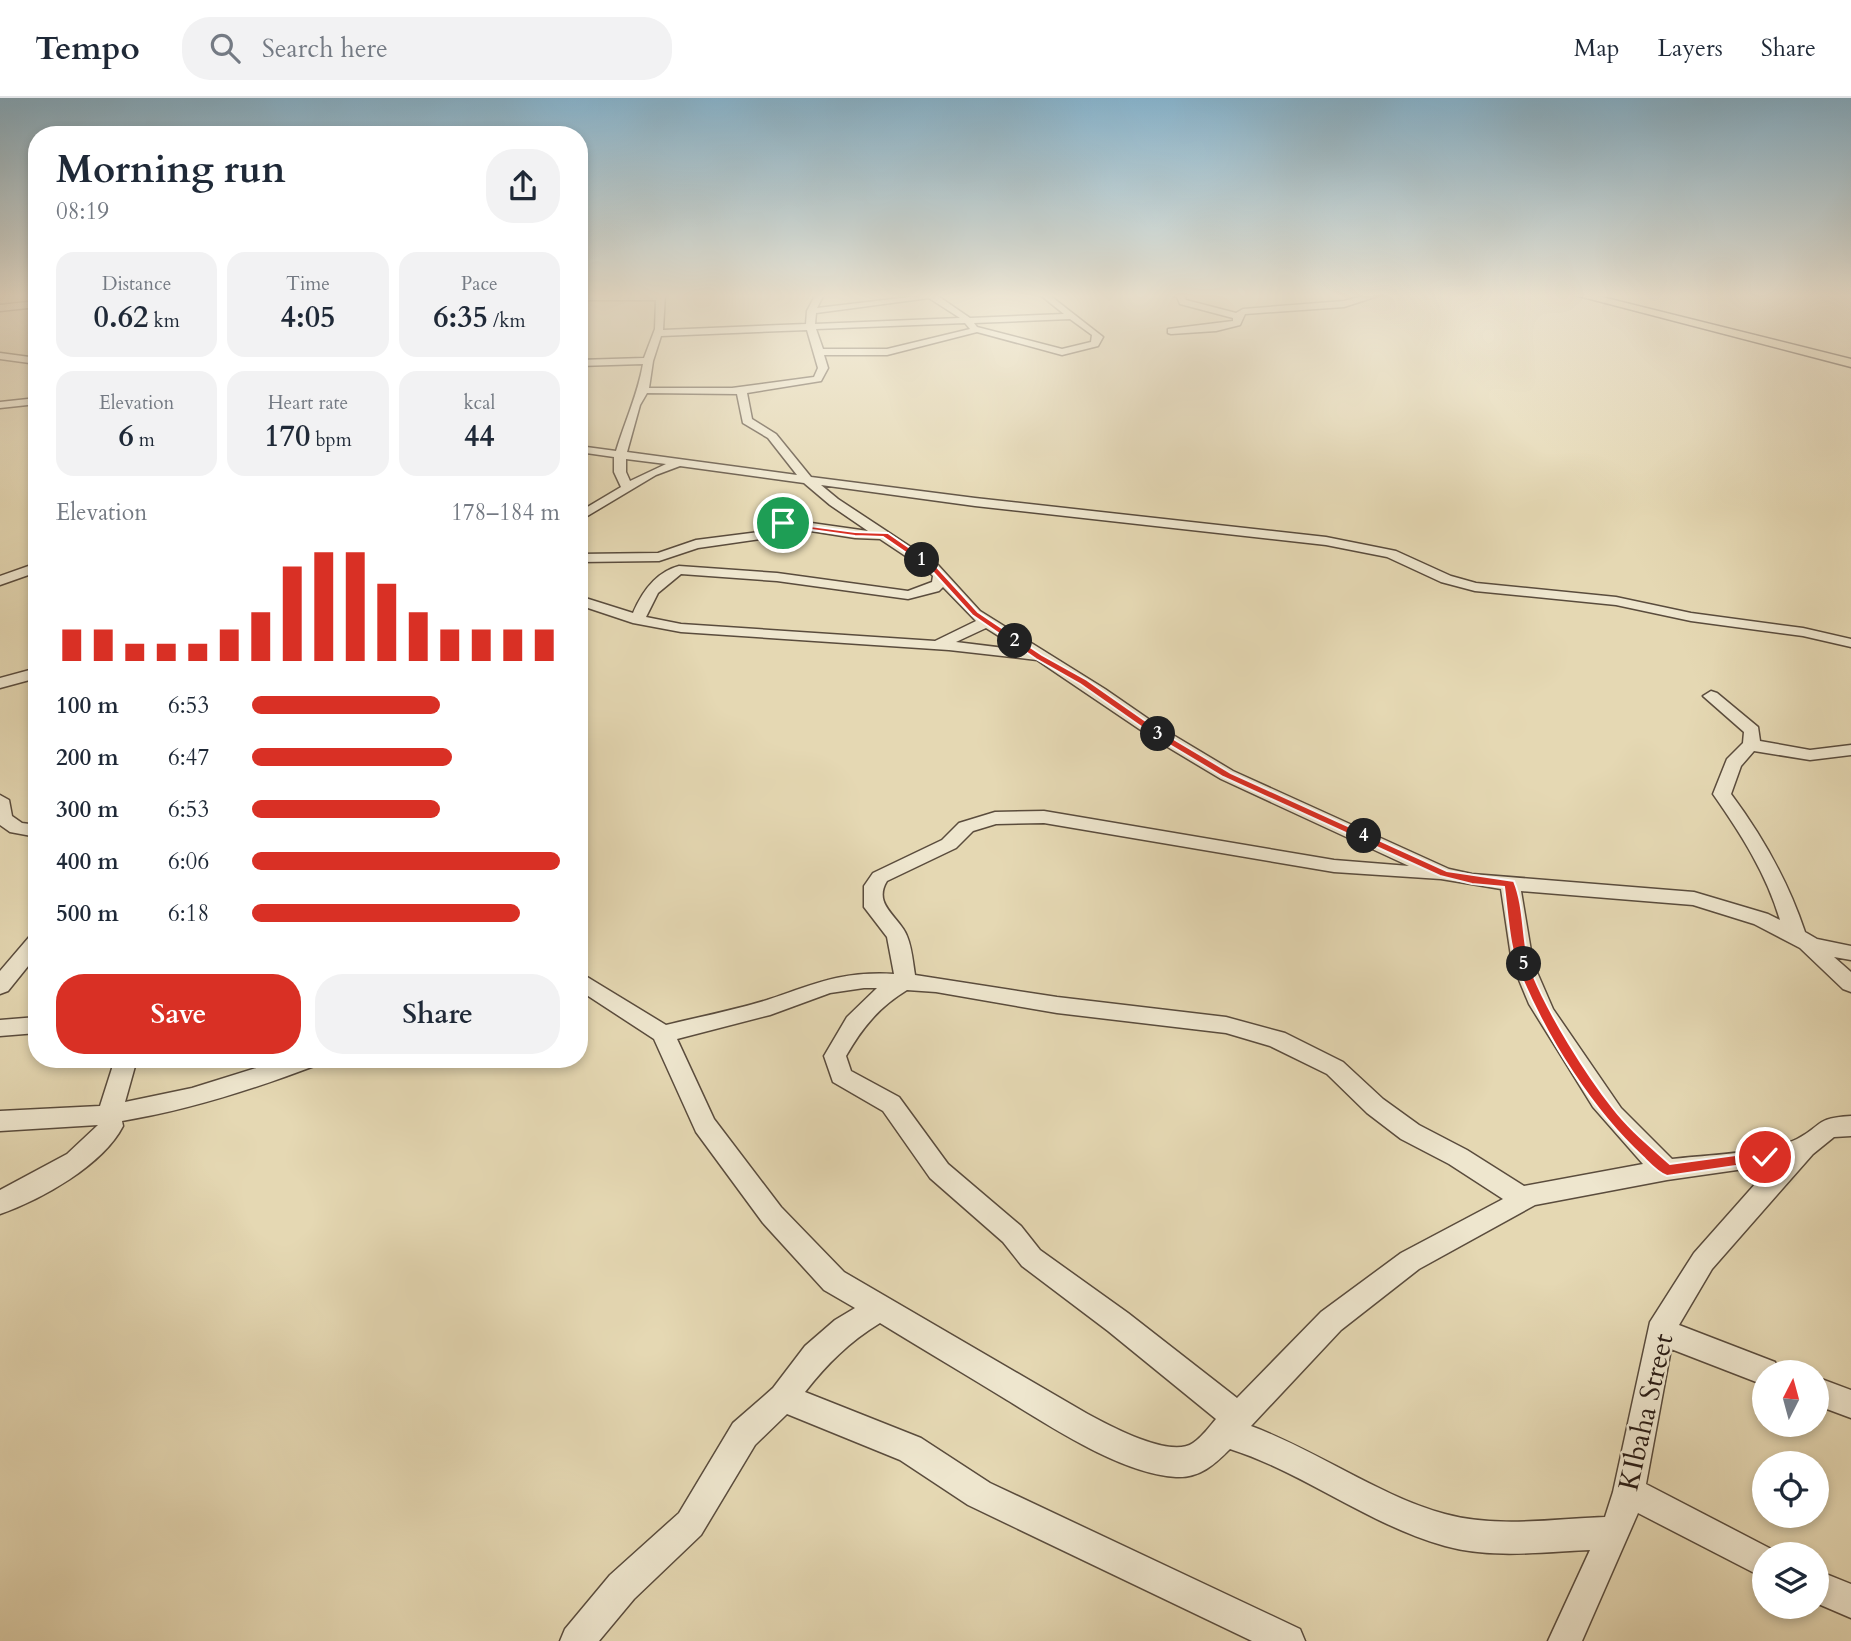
<!DOCTYPE html>
<meta charset="utf-8">
<style>
body{margin:0;font-family:Cardo,serif;background:#f2f2f3;color:#1f2937;height:100vh;display:flex;flex-direction:column;font-size:26px;white-space:nowrap}
*{box-sizing:border-box;margin:0}
p{font-size:23px;color:#747a83}
.icon{flex:none;width:38px;height:38px;fill:none;stroke:currentColor;stroke-width:2;stroke-linecap:round;stroke-linejoin:round}
.map{position:relative;flex:1;overflow:hidden}
.side{position:absolute;left:28px;top:28px;width:560px;height:942px;display:flex;flex-direction:column;background:#fff;border-radius:28px;box-shadow:0 4px 10px #0003}
.side>*{flex:none}
.needle{width:46px;rotate:6deg}
.tools{position:absolute;left:1752px;top:1262px;display:grid;gap:14px}
.tools a{display:grid;place-items:center;width:77px;height:77px;border-radius:50%;background:#fff;box-shadow:0 4px 10px #0003;font-size:35px}
.pin{position:absolute;display:grid;place-items:center;width:60px;height:60px;color:#fff;margin:-30px;border:4px solid #fff;border-radius:50%;box-shadow:0 2px 7px #0007}
.km{position:absolute;width:35px;height:35px;margin:-18px;border-radius:50%;background:#222;color:#fff;font-size:19px;line-height:35px;text-align:center}
.round{display:grid;place-items:center;flex:none;width:74px;height:74px;border-radius:28px;background:#f2f2f3}
.headline{display:flex;align-items:center;justify-content:space-between;height:119px;padding:0 28px}
h1{font-size:38px;font-weight:700;line-height:52px}
.figures{display:grid;grid-template-columns:repeat(3,1fr);gap:10px;height:119px;padding:7px 28px}
.figures div{display:grid;align-content:center;border-radius:18px;background:#f2f2f3;text-align:center}
.figures b{font-size:30px;font-weight:700}
.figures small{font-size:19px;font-weight:400}
.figures p{font-size:19px}
.chart{height:196px;padding:14px 28px}
.chart p{display:flex;justify-content:space-between}
.chart svg{width:100%;height:126px;margin-top:7px;stroke:#d93025;stroke-width:6}
.primary-button{display:flex;gap:14px;margin-top:auto;padding:14px 28px}
.primary-button a{flex:1;height:80px;border-radius:28px;background:#d93025;color:#fff;font-size:28px;font-weight:700;line-height:80px;text-align:center}
.primary-button a+a{background:#f2f2f3;color:#1f2937}
ul{padding:0 28px;list-style:none;font-size:23px}
li{display:grid;grid-template-columns:112px 84px 1fr;align-items:center;height:52px}
li i{height:18px;border-radius:9px;background:#d93025}
header{display:flex;align-items:center;gap:42px;box-sizing:border-box;height:98px;padding:0 35px;background:#fff;border-bottom:2px solid #e0e1e3}
header strong{font-size:33px}
nav{display:flex;gap:38px;margin-inline-start:auto;font-size:24px}
.search{width:490px;height:63px;background:#f2f2f3;display:flex;align-items:center;gap:18px;box-sizing:border-box;padding:0 24px;border-radius:28px;color:#747a83;font-size:26px}
.map>svg:first-child{display:block}
.lines{fill:none;stroke-linecap:round;stroke-linejoin:round}
.minor-casing{stroke:#5a4c3d;stroke-width:3}
.highway-casing{stroke:#2b1d16;stroke-width:3}
.minor{fill:#eee6ce;fill-rule:evenodd}
.highway{fill:#e5d8b3;fill-rule:evenodd}
.route{fill:#d93025;stroke:#fff;stroke-width:2}
.labels{text-anchor:middle;dominant-baseline:central;stroke-width:5;stroke-linejoin:round;paint-order:stroke}
.near-street-label{font-size:28px;fill:#2b1d16;stroke:#eee6ce}
</style>
<header>
<strong>Tempo</strong>
<div class="search"><svg class="icon" aria-label="search" viewBox="0 0 24 24"><circle cx="10" cy="10" r="6"/><path d="M15 15l6 6"/></svg>Search here</div>
<nav><a>Map</a><a>Layers</a><a>Share</a></nav>
</header>
<div class="map">
<svg width="1851" height="1543" viewBox="0 0 1851 1543">
<rect width="100%" height="100%" fill="#e5d8b3"/>
<filter id="stains"><feTurbulence type="fractalNoise" baseFrequency=".00286" numOctaves="4"/><feColorMatrix values="0 0 0 0 .2 0 0 0 0 .09 0 0 0 0 .02 0 0 0 .5 -.17"/></filter>
<radialGradient id="worn" r=".72"><stop offset=".6" stop-color="#630" stop-opacity="0"/><stop offset="1" stop-color="#630" stop-opacity=".3"/></radialGradient>
<g class="lines">
<g class="minor-casing">
<path id="minor" d="M657 196H665L663 232 806 226 807 213 816 196H824L817 210 935 196 970 220 1064 216 1039 196H1048L1103 239 1098 248 1062 257 977 234 887 257H824L828 270 821 283 747 295 752 321 776 336 811 379 975 400 1326 439 1396 453 1451 478 1476 485 1616 499 1691 515 1803 530 1851 541V549L1803 538 1691 523 1616 507 1475 493 1441 484 1387 459 1326 447 975 408 821 387 838 401 938 467 980 513 1105 591 1163 631 1233 673 1449 771 1472 776 1694 794 1768 816 1780 822C1766 775 1741 736 1713 696L1727 661 1743 645 1744 634 1703 598 1711 593 1717 595 1758 629 1760 643 1810 652 1851 647V657L1810 662 1754 653 1741 668 1731 696C1763 739 1788 783 1805 834L1817 841 1851 848V862L1834 859 1851 874V894L1843 891 1800 850 1754 826 1693 807 1521 793 1533 865 1553 911 1621 1010 1672 1061C1704 1057 1769 1055 1797 1041 1824 1027 1814 1020 1851 1018V1038L1834 1039 1813 1056 1712 1171 1679 1227 1775 1264 1779 1274H1764V1287L1671 1251 1646 1386 1775 1453 1777 1456H1764V1480L1638 1415 1582 1543H1548L1590 1452C1543 1454 1492 1461 1445 1448 1369 1427 1305 1375 1230 1351 1214 1367 1200 1380 1176 1379 1122 1376 1053 1330 1007 1302 965 1276 922 1251 880 1225 849 1244 827 1266 805 1294L921 1340 990 1385 1300 1531 1305 1543H1252L968 1407 900 1362 787 1316 755 1347 701 1437 634 1501 599 1543H560L565 1531 610 1477 679 1415 733 1325 773 1290 805 1248 835 1222 855 1210 824 1192 763 1125 696 1034 654 941 579 892V874L666 927C699 919 734 912 767 902 815 886 841 873 894 876L887 839 864 809V788L873 775 942 742 959 725 995 714 1044 713 1334 762 1409 768 1221 681 1151 639 1037 562 949 552 681 534 633 525 579 507V498L633 515C642 494 656 474 679 468L777 475 908 493 932 484 933 478 928 473 880 441 855 440 785 429 767 440 698 450 659 463 579 464V456L658 455 696 442 759 434 783 421 868 433 830 407 804 385 680 368 656 377 579 423V414L621 389 614 374V359L579 354V348L616 353C625 323 638 296 643 266L579 268V262L644 260 655 231 656 202H579V198ZM929 200 960 220 815 226 816 215ZM1070 221 1092 237 1091 244 1062 251 977 229 974 225ZM965 225 970 231 887 251H823L816 231ZM807 232 818 270 814 279 732 290H649L653 263 661 238ZM647 295 737 296 743 325 768 340 797 377 627 354 640 307ZM626 361 666 366 630 383 626 374ZM681 476 777 483 908 501 939 493 943 489 976 523 935 543 681 526 646 519 658 495ZM986 530 1021 552 956 544ZM1044 725 1334 774 1441 781 1501 791 1512 865 1529 906 1593 1009 1643 1066 1524 1088 1467 1052 1419 1027 1383 1001 1343 964 1285 935 1226 919 1057 899 915 877C913 865 912 850 907 838 900 819 872 807 887 783L956 750 973 733 996 726ZM864 890H877L847 919 824 958 833 984 883 1013 930 1080 1003 1144 1022 1168 1108 1233 1216 1321C1210 1328 1202 1339 1193 1345 1170 1361 1108 1327 1086 1315L844 1174 781 1109 714 1021 677 941 770 917 830 895ZM907 892 936 894 1057 915 1226 935 1270 948 1327 976 1367 1015 1401 1041 1449 1066 1503 1101 1401 1155 1321 1214 1237 1300 1128 1215 1040 1152 1021 1128 948 1066 899 999 851 973 846 958C862 930 879 909 907 892ZM1772 1067 1694 1155 1650 1224 1613 1394 1605 1419C1553 1421 1496 1430 1445 1416 1381 1399 1316 1352 1251 1328L1341 1232 1419 1171 1535 1107 1667 1082Z
M1168 196H1183L1186 202 1236 215 1243 211 1344 203 1371 196H1384L1344 209 1245 216 1240 227 1216 233 1171 236 1168 235V231L1233 223V220L1180 206 1177 199Z
M37 203V209L0 213V207Z
M0 255 37 260V266L0 261Z
M37 300V306L0 310V304Z
M37 465V474L0 487V478Z
M37 570V580L0 590V580Z
M0 697 9 702 12 718 22 725 37 727V739L10 734 0 727Z
M37 836V857L8 893 0 896V873L30 838Z
M37 919V935L0 938V922Z
M115 961H137L125 1004 192 990 285 961H320L317 967C254 991 189 1012 122 1023L123 1028C103 1067 41 1102 0 1116V1092L67 1056 98 1027 0 1033V1013L100 1008Z
M1816 1279 1851 1292V1320L1816 1307Z
M1816 1472 1851 1486V1520L1816 1505Z"/>
</g>
<g class="highway-casing">
<path id="highway" d="M1571 196H1590L1851 261V269Z"/>
</g>
<use href="#minor" class="minor"/>
<use href="#highway" class="highway"/>
</g>
<linearGradient id="sky" x2="0" y2="1"><stop stop-color="#87b6d1"/><stop offset="0.48" stop-color="#f3eddd"/><stop offset="1" stop-color="#f3eddd" stop-opacity="0"/></linearGradient>
<rect width="1851" height="412" fill="url(#sky)"/>
<path class="route" d="M780 424 855 434 888 435 936 468 978 514 1042 557 1087 582 1160 633 1231 675 1447 773 1514 783C1526 812 1521 847 1533 877 1550 918 1585 974 1613 1010 1629 1031 1650 1048 1670 1066L1765 1053 1772 1059 1770 1063 1667 1078C1658 1075 1650 1066 1643 1059 1592 1012 1548 942 1521 878 1509 851 1508 818 1504 789L1472 786 1440 778 1223 679 1153 637 1080 586 1036 561 972 517 931 472 883 439 855 438 783 428Z"/>
<g class="labels">
<g class="near-street-label">
<text transform="translate(1646 1314) rotate(-77)">KIbaha Street</text>
</g>
</g>
<rect width="100%" height="100%" filter="url(#stains)"/>
<rect width="100%" height="100%" fill="url(#worn)"/>
</svg>
<div class="tools">
<a><svg class="needle" viewBox="-14 -14 28 28"><path d="M0-13l5 13h-10z" fill="#e53935"/><path d="M0 13l5-13h-10z" fill="#747a83"/></svg></a>
<a><svg class="icon" aria-label="locate" viewBox="0 0 24 24"><circle cx="12" cy="12" r="6"/><path d="M12 2v4M12 18v4M2 12h4M18 12h4"/></svg></a>
<a><svg class="icon" aria-label="layers" viewBox="0 0 24 24"><path d="M12 4l9 5-9 5-9-5zM3 14l9 5 9-5"/></svg></a>
</div>
<div class="pin" style="left:783px;top:425px;background:#1e9e55"><svg class="icon" aria-label="arrive" viewBox="0 0 24 24"><path d="M6 21V4h12l-3 4 3 4H6"/></svg></div>
<div class="pin" style="left:1765px;top:1059px;background:#d93025"><svg class="icon" aria-label="check" viewBox="0 0 24 24"><path d="M5 12l5 5 9-10"/></svg></div>
<b class="km" style="left:922px;top:462px">1</b>
<b class="km" style="left:1015px;top:543px">2</b>
<b class="km" style="left:1158px;top:636px">3</b>
<b class="km" style="left:1364px;top:738px">4</b>
<b class="km" style="left:1524px;top:866px">5</b>
<section class="side">
<div class="headline"><div><h1>Morning run</h1><p>08:19</p></div><a class="round"><svg class="icon" aria-label="share" viewBox="0 0 24 24"><path d="M12 15V3M7 8l5-5 5 5M5 13v7h14v-7"/></svg></a></div>
<div class="figures">
<div><p>Distance</p><b>0.62<small> km</small></b></div>
<div><p>Time</p><b>4:05</b></div>
<div><p>Pace</p><b>6:35<small> /km</small></b></div>
</div>
<div class="figures">
<div><p>Elevation</p><b>6<small> m</small></b></div>
<div><p>Heart rate</p><b>170<small> bpm</small></b></div>
<div><p>kcal</p><b>44</b></div>
</div>
<div class="chart"><p><span>Elevation</span>178–184 m</p>
<svg viewBox="0 0 160 44" preserveAspectRatio="none"><path d="M5 44V33M15 44V33M25 44V38M35 44V38M45 44V38M55 44V33M65 44V27M75 44V11M85 44V6M95 44V6M105 44V17M115 44V27M125 44V33M135 44V33M145 44V33M155 44V33"/></svg>
</div>
<ul>
<li><b>100 m</b>6:53<i style="width:61%"></i></li>
<li><b>200 m</b>6:47<i style="width:65%"></i></li>
<li><b>300 m</b>6:53<i style="width:61%"></i></li>
<li><b>400 m</b>6:06<i style="width:100%"></i></li>
<li><b>500 m</b>6:18<i style="width:87%"></i></li>
</ul>
<div class="primary-button"><a>Save</a><a>Share</a></div>
</section>
</div>
